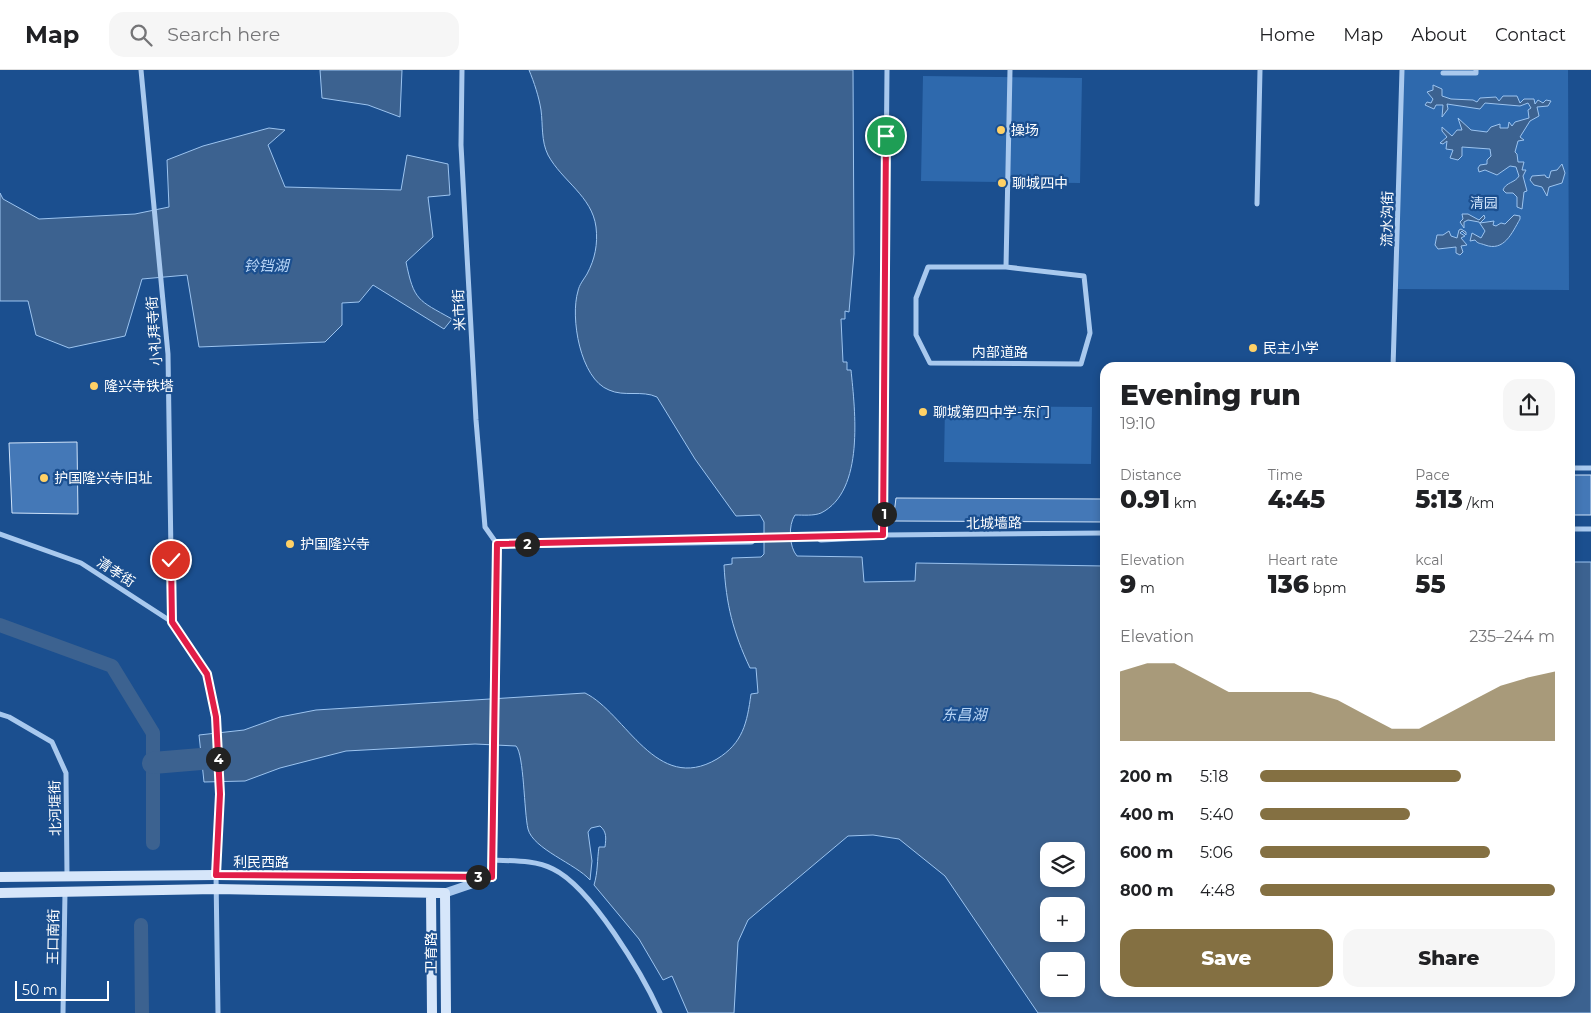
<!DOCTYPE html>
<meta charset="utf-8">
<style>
body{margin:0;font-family:Montserrat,"Noto Sans SC",sans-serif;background:#f6f6f6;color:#202124;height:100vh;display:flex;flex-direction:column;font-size:19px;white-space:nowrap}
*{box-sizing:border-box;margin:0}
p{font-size:16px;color:#757577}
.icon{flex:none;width:28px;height:28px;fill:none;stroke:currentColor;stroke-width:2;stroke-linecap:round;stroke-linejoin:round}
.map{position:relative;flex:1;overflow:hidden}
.sheet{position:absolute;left:1100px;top:292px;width:475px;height:635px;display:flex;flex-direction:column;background:#fff;border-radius:15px;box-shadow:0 2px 8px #0003}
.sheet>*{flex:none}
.tools{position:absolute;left:1040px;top:772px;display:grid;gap:10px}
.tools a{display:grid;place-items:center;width:45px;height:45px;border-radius:10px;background:#fff;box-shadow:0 2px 8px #0003;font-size:25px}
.scale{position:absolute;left:15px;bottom:12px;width:94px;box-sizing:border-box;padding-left:5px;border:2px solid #fff;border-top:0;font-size:14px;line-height:18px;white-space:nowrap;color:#fff;-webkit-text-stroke:4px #1b4f8f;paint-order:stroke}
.pin{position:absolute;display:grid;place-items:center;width:42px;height:42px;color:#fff;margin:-21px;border:2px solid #fff;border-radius:50%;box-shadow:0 1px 5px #0007}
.km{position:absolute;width:25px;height:25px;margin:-12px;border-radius:50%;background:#222;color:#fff;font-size:14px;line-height:25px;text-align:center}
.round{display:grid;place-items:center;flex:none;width:52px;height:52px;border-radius:15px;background:#f6f6f6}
.headline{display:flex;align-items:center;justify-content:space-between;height:85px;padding:0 20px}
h1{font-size:28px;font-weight:800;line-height:38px}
.metrics{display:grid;grid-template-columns:repeat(3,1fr);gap:8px;height:85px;padding:5px 20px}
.metrics div{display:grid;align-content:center}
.metrics b{font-size:25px;font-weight:800}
.metrics small{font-size:14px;font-weight:400}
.metrics p{font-size:14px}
.chart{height:140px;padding:10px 20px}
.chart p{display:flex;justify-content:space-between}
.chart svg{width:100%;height:90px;margin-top:5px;fill:#847042;opacity:.7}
.cta{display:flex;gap:10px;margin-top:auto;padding:10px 20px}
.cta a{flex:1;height:58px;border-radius:15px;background:#847042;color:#fff;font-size:20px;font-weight:800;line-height:58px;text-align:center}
.cta a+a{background:#f6f6f6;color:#202124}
ul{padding:0 20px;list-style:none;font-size:16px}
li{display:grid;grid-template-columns:80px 60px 1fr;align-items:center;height:38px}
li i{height:12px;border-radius:6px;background:#847042}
header{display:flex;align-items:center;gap:30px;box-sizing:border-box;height:70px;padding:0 25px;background:#fff;border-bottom:1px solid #e0e0e0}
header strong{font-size:24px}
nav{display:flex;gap:28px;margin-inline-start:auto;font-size:18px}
.search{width:350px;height:45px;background:#f6f6f6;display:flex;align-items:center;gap:12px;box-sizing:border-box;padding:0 18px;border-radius:15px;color:#757577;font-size:19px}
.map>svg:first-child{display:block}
.green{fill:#2e69ad}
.water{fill:#3c6290;stroke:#9cc4f0;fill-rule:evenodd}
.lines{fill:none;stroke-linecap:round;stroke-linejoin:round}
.canal{stroke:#3c6290;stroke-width:14}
.river{stroke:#3c6290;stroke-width:22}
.building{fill:#4478b7;stroke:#cfe3fa}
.path{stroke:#a9c9ee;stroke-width:2.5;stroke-dasharray:2.5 4;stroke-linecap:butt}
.minor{stroke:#a9c9ee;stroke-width:5}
.tertiary{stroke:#a9c9ee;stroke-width:9}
.secondary{stroke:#d6e6fa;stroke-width:10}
.route-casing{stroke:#fff;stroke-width:10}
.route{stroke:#e11d48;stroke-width:6}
.poi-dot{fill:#ffd166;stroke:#1b4f8f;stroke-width:2}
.labels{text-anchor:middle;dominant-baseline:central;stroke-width:4.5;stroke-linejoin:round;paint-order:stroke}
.poi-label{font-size:14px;fill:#fff;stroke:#1b4f8f;text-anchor:start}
.park-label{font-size:14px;fill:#cfe3fa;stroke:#1b4f8f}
.street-label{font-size:14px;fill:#fff;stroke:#1b4f8f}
.water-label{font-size:15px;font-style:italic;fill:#b5d3f5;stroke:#1b4f8f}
</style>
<header>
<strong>Map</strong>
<div class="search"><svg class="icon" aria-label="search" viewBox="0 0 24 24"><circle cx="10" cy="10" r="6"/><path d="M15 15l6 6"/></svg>Search here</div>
<nav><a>Home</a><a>Map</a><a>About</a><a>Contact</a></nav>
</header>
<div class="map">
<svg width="1591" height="943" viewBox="0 0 1591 943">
<rect width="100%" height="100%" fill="#1b4f8f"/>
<path class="green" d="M1402 0H1568L1569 220 1397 219Z
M923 6 1082 8 1080 113 921 111Z
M945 336 1092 337 1091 394 944 392Z"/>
<path class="water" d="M320 0H402L400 47 368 35 322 28Z
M529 0H853L854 184 849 242 845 241V249H841L843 292H847V300H851C855 340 865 421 821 443 814 446 803 445 795 445 788 455 789 477 797 486L862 487 864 512 915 511 916 493 1105 496V922H1570V492H1591V943H1038L945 806 899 769 873 765 848 766 748 850 738 872 734 943H688L672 906 663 910 639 869 594 815C598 802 597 790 599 777H605C606 768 607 762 600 756L591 758 588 762 592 791 590 810C576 794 533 779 528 759 524 742 524 684 516 676L475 674 346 681 280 698 245 711 204 712 199 665 244 660 280 647 316 640 585 623C626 643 656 725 717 689 743 673 747 653 751 624L758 623 756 598H750C733 562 726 534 724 495L732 494V488L761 487 764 484V452L760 445 736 446 695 389 657 327C642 320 624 327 609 320 580 309 570 247 578 221 579 215 584 209 587 204 595 189 598 174 596 157 592 126 562 111 548 85 541 71 543 55 541 40 539 27 534 12 529 0ZM1049 781H1076V809H1049ZM1049 836H1076V864H1049ZM1049 891H1076V919H1049Z
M1433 15 1442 19V26L1451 29 1473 30 1477 32 1480 28 1496 27 1499 31 1503 26H1517L1520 33 1524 29H1534L1535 34 1538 30 1543 33 1546 30 1551 31 1548 36 1537 37 1539 46 1530 51 1520 67 1524 70 1518 71 1515 82 1517 84 1518 92H1524L1522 100H1526L1523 106 1527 121 1524 122 1522 139 1517 137V127L1513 123H1506L1503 120C1506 112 1515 113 1519 106L1516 97 1510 96 1497 105 1485 100 1479 102 1478 98 1480 95 1487 94V90L1491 86 1490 79 1462 77V86L1458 90 1450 88 1453 80 1446 79 1447 71 1443 74 1440 73 1447 67 1442 61V57L1452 66 1457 60H1462L1458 48 1471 60 1487 62 1491 57 1500 54V58H1508L1509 52 1512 56 1515 52 1529 48 1528 40 1531 38 1528 33 1520 36 1485 33 1480 39 1447 34 1448 39 1442 47 1443 35H1436L1434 39 1425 35 1427 32 1431 33 1433 29 1427 22 1433 20Z
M269 58 285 60 268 75 285 117 401 120 407 85 448 94 450 125 428 127 433 167 406 192C414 231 418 230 452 249L444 259 373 215 359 232 342 233V255L325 272 199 277 187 205 142 209 125 266 69 278 36 265 28 231H0V123L3 129 39 149 135 144 169 137 167 90 203 76Z
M1562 94 1565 103 1562 113 1549 117 1547 126 1542 117 1534 115 1530 110 1532 106 1545 105 1546 107 1549 108 1551 101 1557 100Z
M1462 144H1468L1479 150 1484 145 1485 148 1480 153 1494 151 1493 155 1496 156 1501 153 1505 154 1514 145 1520 146V149C1512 163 1504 182 1485 175 1480 173 1478 174 1475 170L1470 171 1472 163 1481 168 1485 161 1479 152 1468 150 1464 152V158L1460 152 1463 149Z
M1461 159 1466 162V165L1462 161 1460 163 1465 166 1461 168 1467 175 1461 176 1463 182 1460 185 1456 183V177L1438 179 1435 175 1437 165H1443L1449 161 1451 166 1457 168 1459 160Z"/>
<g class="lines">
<path class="canal" d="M0 555 112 596 153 663V773
M141 855 142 943"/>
<path class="river" d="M153 693 201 689"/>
</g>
<path class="building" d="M77 372 78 444 12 443 9 373Z
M1570 405H1591V445H1570Z
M896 428 1104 429 1105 452 893 451Z"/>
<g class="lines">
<path class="path" d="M760 470 812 468"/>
<path class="minor" d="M141 0 168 284 172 552
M462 0 461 75 476 350 485 457 497 474
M887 0 883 465 1105 463
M1443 3H1476V0
M1257 134 1260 0
M928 197H1006L1084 206 1090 263 1081 294 930 293 916 265V228Z
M1006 197 1010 0
M1393 298 1402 0
M1570 398H1591
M1570 459H1591
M0 464 81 493 172 552 207 604 216 647 220 724 216 805 218 943
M0 644 9 647 52 672 66 703 67 806
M493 790C513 791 535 790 553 799 591 817 643 905 660 943
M63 943 65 822"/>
<path class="tertiary" d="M821 468 883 465
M445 823 492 807 497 474 751 470"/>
<path class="secondary" d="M0 807 216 805 492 807
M0 823 216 819 445 823 446 943
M431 823 432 943"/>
</g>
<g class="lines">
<g class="route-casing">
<path id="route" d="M171 490 172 552 207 604 216 647 220 724 216 805 492 807 497 474 883 465 886 66"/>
</g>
<use href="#route" class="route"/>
</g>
<g class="poi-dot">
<circle cx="1001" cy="60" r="5"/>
<circle cx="1002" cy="113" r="5"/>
<circle cx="1253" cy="278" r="5"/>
<circle cx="94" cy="316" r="5"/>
<circle cx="923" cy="342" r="5"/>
<circle cx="44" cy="408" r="5"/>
<circle cx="290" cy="474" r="5"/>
</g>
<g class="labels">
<g class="poi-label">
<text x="1011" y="60">操场</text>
<text x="1012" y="113">聊城四中</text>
<text x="1263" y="278">民主小学</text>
<text x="104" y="316">隆兴寺铁塔</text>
<text x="933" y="342">聊城第四中学-东门</text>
<text x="54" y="408">护国隆兴寺旧址</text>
<text x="300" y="474">护国隆兴寺</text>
</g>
<g class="park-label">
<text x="1484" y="133">清园</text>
</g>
<g class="street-label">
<text transform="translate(1387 149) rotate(-89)">流水沟街</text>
<text transform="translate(459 240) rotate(-93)">米市街</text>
<text transform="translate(154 261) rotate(-94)">小礼拜寺街</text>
<text x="1000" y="282">内部道路</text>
<text transform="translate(994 453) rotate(-1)">北城墙路</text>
<text transform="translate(116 502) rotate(33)">清孝街</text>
<text transform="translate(55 738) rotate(-91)">北河堐街</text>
<text x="261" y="792">利民西路</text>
<text transform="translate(53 867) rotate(-89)">王口南街</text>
<text transform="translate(431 883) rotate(-90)">卫育路</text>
</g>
<g class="water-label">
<text x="266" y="195">铃铛湖</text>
<text x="964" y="644">东昌湖</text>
</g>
</g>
</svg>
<div class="tools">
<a><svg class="icon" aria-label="layers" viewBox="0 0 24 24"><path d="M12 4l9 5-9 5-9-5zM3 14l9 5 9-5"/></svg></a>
<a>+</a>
<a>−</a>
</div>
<div class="scale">50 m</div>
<div class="pin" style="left:886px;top:66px;background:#1e9e55"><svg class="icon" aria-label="arrive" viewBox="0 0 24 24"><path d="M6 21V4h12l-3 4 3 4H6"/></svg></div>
<div class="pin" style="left:171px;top:490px;background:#d93025"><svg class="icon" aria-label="check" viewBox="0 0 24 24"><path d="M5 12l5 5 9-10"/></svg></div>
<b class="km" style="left:884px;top:444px">1</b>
<b class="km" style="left:527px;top:474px">2</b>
<b class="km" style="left:478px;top:807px">3</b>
<b class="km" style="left:218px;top:689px">4</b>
<section class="sheet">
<div class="headline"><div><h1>Evening run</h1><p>19:10</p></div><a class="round"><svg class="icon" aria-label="share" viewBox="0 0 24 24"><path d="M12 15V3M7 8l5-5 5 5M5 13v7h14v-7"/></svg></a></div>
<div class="metrics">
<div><p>Distance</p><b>0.91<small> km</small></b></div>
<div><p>Time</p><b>4:45</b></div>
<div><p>Pace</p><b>5:13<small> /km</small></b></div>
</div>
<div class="metrics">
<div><p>Elevation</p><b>9<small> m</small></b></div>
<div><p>Heart rate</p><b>136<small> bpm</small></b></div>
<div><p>kcal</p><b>55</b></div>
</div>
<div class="chart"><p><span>Elevation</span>235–244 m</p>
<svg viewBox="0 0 160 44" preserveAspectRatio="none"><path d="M0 44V10L10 6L20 6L30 13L40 20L50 20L60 20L70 20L80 24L90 31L100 38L110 38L120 31L130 24L140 17L150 13L160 10V44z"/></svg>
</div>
<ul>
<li><b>200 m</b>5:18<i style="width:68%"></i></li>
<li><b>400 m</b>5:40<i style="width:51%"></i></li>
<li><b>600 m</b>5:06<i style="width:78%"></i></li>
<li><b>800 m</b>4:48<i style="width:100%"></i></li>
</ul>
<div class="cta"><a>Save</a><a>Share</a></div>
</section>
</div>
